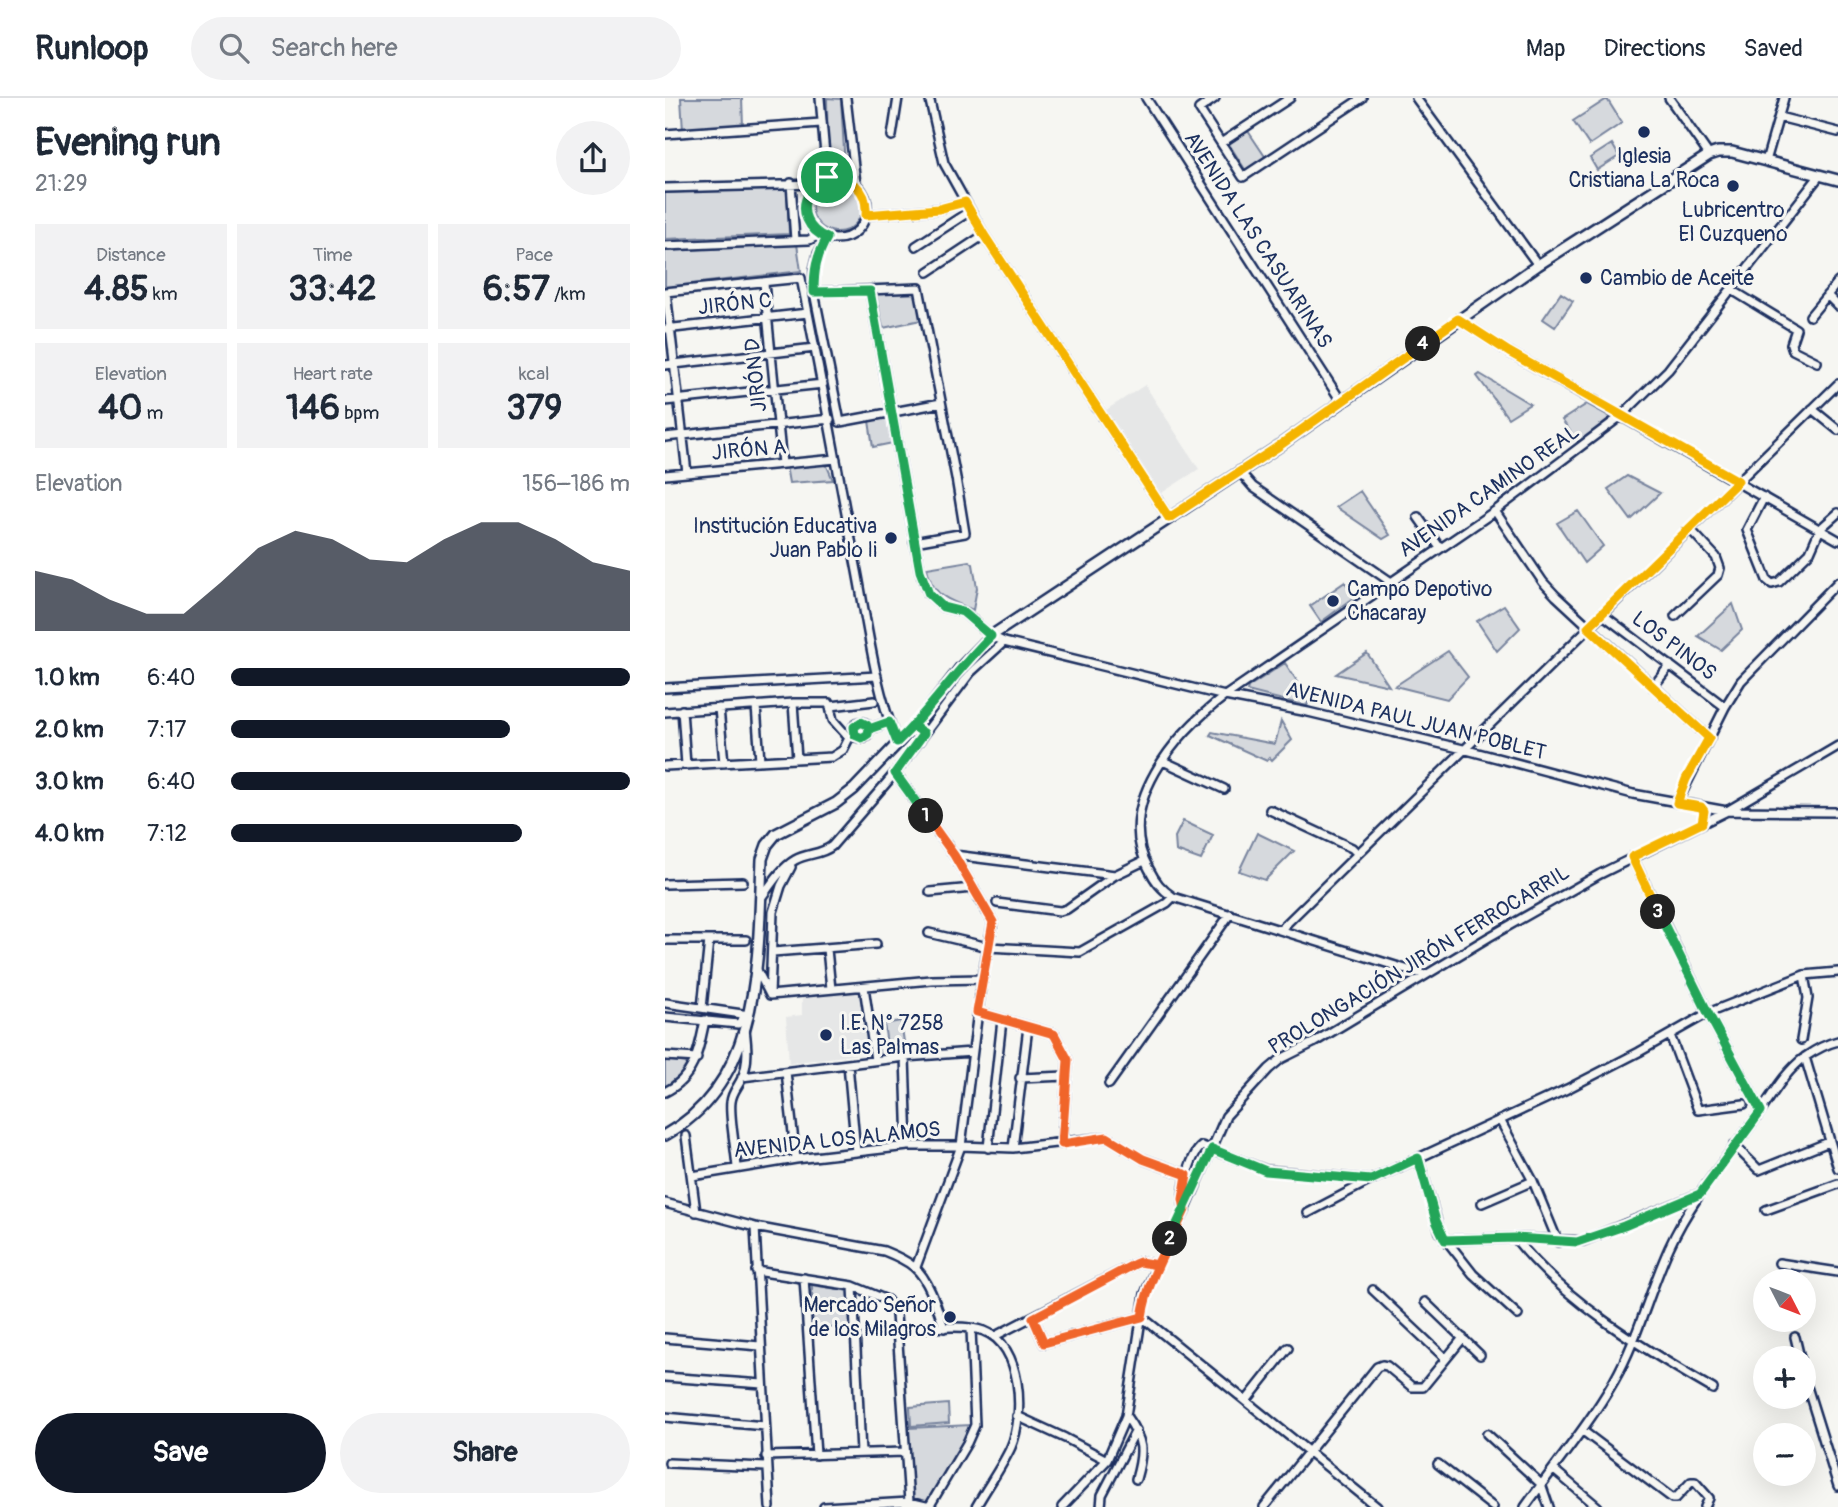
<!DOCTYPE html>
<meta charset="utf-8">
<style>
body{margin:0;font-family:Pangolin,sans-serif;background:#f2f2f3;color:#1f2937;height:100vh;display:flex;flex-direction:column;font-size:26px;white-space:nowrap}
*{box-sizing:border-box;margin:0}
p{font-size:23px;color:#747a83}
.icon{flex:none;width:38px;height:38px;fill:none;stroke:currentColor;stroke-width:2;stroke-linecap:round;stroke-linejoin:round}
.map{position:relative;flex:1;overflow:hidden}
.sheet{display:flex;flex-direction:column;background:#fff;width:665px}
.sheet>*{flex:none}
.needle{width:46px;rotate:132deg}
.buttons{position:absolute;left:1088px;top:1171px;display:grid;gap:14px}
.buttons a{display:grid;place-items:center;width:63px;height:63px;border-radius:50%;background:#fff;box-shadow:0 7px 28px #0002;font-size:35px}
.pin{position:absolute;display:grid;place-items:center;width:60px;height:60px;color:#fff;margin:-30px;border:4px solid #fff;border-radius:50%;box-shadow:0 2px 7px #0007}
.km{position:absolute;width:35px;height:35px;margin:-18px;border-radius:50%;background:#222;color:#fff;font-size:19px;line-height:35px;text-align:center}
.round{display:grid;place-items:center;flex:none;width:74px;height:74px;border-radius:37px;background:#f2f2f3}
.headline{display:flex;align-items:center;justify-content:space-between;height:119px;padding:0 35px}
h1{font-size:38px;font-weight:800;line-height:52px}
.figures{display:grid;grid-template-columns:repeat(3,1fr);gap:10px;height:119px;padding:7px 35px}
.figures div{display:grid;align-content:center;border-radius:0px;background:#f2f2f3;text-align:center}
.figures b{font-size:35px;font-weight:800}
.figures small{font-size:19px;font-weight:400}
.figures p{font-size:19px}
.chart{height:196px;padding:14px 35px}
.chart p{display:flex;justify-content:space-between}
.chart svg{width:100%;height:126px;margin-top:7px;fill:#111827;opacity:.7}
.action{display:flex;gap:14px;margin-top:auto;padding:14px 35px}
.action a{flex:1;height:80px;border-radius:42px;background:#111827;color:#fff;font-size:28px;font-weight:800;line-height:80px;text-align:center}
.action a+a{background:#f2f2f3;color:#1f2937}
ul{padding:0 35px;list-style:none;font-size:23px}
li{display:grid;grid-template-columns:112px 84px 1fr;align-items:center;height:52px}
li i{height:18px;border-radius:9px;background:#111827}
header{display:flex;align-items:center;gap:42px;box-sizing:border-box;height:98px;padding:0 35px;background:#fff;border-bottom:2px solid #e0e1e3}
header strong{font-size:33px}
nav{display:flex;gap:38px;margin-inline-start:auto;font-size:24px}
.search{width:490px;height:63px;background:#f2f2f3;display:flex;align-items:center;gap:18px;box-sizing:border-box;padding:0 24px;border-radius:38px;color:#747a83;font-size:26px}
main{display:flex;flex:1;min-height:0}
.map>svg:first-child{display:block}
.built{fill:#e6e7e7}
.green{fill:#d6d9dd;stroke:#78849e;stroke-width:2}
.lines{fill:none;stroke-linecap:round;stroke-linejoin:round}
.minor-casing{stroke:#1b2f5e;stroke-width:12}
.major-casing{stroke:#1b2f5e;stroke-width:14}
.minor{stroke:#f6f6f2;stroke-width:7}
.major{stroke:#f6f6f2;stroke-width:9}
.split-1-casing{stroke:#fff;stroke-width:14}
.split-2-casing{stroke:#fff;stroke-width:14}
.split-3-casing{stroke:#fff;stroke-width:14}
.split-4-casing{stroke:#fff;stroke-width:14}
.split-5-casing{stroke:#fff;stroke-width:14}
.split-1{stroke:#22a559;stroke-width:9}
.split-2{stroke:#f0652b;stroke-width:9}
.split-3{stroke:#22a559;stroke-width:9}
.split-4{stroke:#f5b400;stroke-width:9}
.split-5{stroke:#f5b400;stroke-width:9}
.poi-dot{fill:#1b2f5e;stroke:#f6f6f2;stroke-width:2.5}
.labels{text-anchor:middle;dominant-baseline:central;stroke-width:6;stroke-linejoin:round;paint-order:stroke}
.poi-label{font-size:21px;fill:#1b2f5e;stroke:#f6f6f2;text-anchor:start}
.street-label{font-size:21px;fill:#1b2f5e;stroke:#f6f6f2}
</style>
<header>
<strong>Runloop</strong>
<div class="search"><svg class="icon" aria-label="search" viewBox="0 0 24 24"><circle cx="10" cy="10" r="6"/><path d="M15 15l6 6"/></svg>Search here</div>
<nav><a>Map</a><a>Directions</a><a>Saved</a></nav>
</header>
<main>
<section class="sheet">
<div class="headline"><div><h1>Evening run</h1><p>21:29</p></div><a class="round"><svg class="icon" aria-label="share" viewBox="0 0 24 24"><path d="M12 15V3M7 8l5-5 5 5M5 13v7h14v-7"/></svg></a></div>
<div class="figures">
<div><p>Distance</p><b>4.85<small> km</small></b></div>
<div><p>Time</p><b>33:42</b></div>
<div><p>Pace</p><b>6:57<small> /km</small></b></div>
</div>
<div class="figures">
<div><p>Elevation</p><b>40<small> m</small></b></div>
<div><p>Heart rate</p><b>146<small> bpm</small></b></div>
<div><p>kcal</p><b>379</b></div>
</div>
<div class="chart"><p><span>Elevation</span>156–186 m</p>
<svg viewBox="0 0 160 44" preserveAspectRatio="none"><path d="M0 44V23L10 26L20 33L30 38L40 38L50 27L60 15L70 9L80 12L90 19L100 20L110 12L120 6L130 6L140 12L150 20L160 23V44z"/></svg>
</div>
<ul>
<li><b>1.0 km</b>6:40<i style="width:100%"></i></li>
<li><b>2.0 km</b>7:17<i style="width:70%"></i></li>
<li><b>3.0 km</b>6:40<i style="width:100%"></i></li>
<li><b>4.0 km</b>7:12<i style="width:73%"></i></li>
</ul>
<div class="action"><a>Save</a><a>Share</a></div>
</section>
<div class="map">
<svg width="1173" height="1409" viewBox="0 0 1173 1409">
<rect width="100%" height="100%" fill="#f6f6f2"/>
<filter id="ink" filterUnits="userSpaceOnUse"><feTurbulence type="fractalNoise" baseFrequency=".0143" numOctaves="2"/><feDisplacementMap in="SourceGraphic" scale="14" xChannelSelector="R" yChannelSelector="G"/><feConvolveMatrix kernelMatrix="1 2 1 2 8 2 1 2 1" color-interpolation-filters="sRGB"/></filter>
<g filter="url(#ink)">
<path class="built" d="M480 287 534 371 495 396H490L438 314Z
M195 892 203 955 124 965 121 919 137 917V896Z"/>
<path class="green" d="M16 0H77L78 28 18 33Z
M162 0 176 1 180 70 177 74H166L163 71Z
M942 1 957 25 924 47 908 23Z
M583 33 601 60 581 73 564 46Z
M947 46 954 58 932 72 925 60Z
M147 109a25 25 0 1 1 50 0a25 25 0 1 1-50 0Z
M122 89 124 136 0 141V95Z
M132 146 136 173 0 189V153Z
M251 194 256 222 218 230 211 195Z
M896 195 908 203 890 229 878 221Z
M815 276 865 306 843 320 812 278Z
M922 306 946 319 913 344 897 322Z
M223 319 228 345 208 349 204 323Z
M154 365 162 368 168 382 124 385 121 368Z
M962 378 995 395 966 422 943 391Z
M695 393 725 437 718 441 671 409Z
M913 413 938 448 919 465 892 425Z
M304 463 308 466 312 490 308 512C283 501 267 499 262 470Z
M680 484 690 499 656 524 645 508Z
M1068 506 1077 532 1056 552 1033 538Z
M839 507 855 530 832 553 812 523Z
M783 553 803 579 782 601 730 588Z
M702 555 724 588 671 576Z
M620 565 644 601 642 608 582 593 583 589Z
M616 623 627 642 607 662 605 660 602 663 545 637 547 634 610 646Z
M518 723 548 737 536 762 511 753 510 739Z
M592 735 629 753 600 782 574 773Z
M236 923 240 951 223 954 219 926Z
M0 962 23 965 14 978 0 989Z
M147 1187 185 1193 186 1229 148 1231Z
M283 1306 284 1325 246 1328 245 1309Z
M306 1327 305 1335 262 1406 256 1403H246L243 1330Z"/>
<g class="lines">
<g class="minor-casing">
<path id="minor" d="M155 0 162 79
M181 0 191 86
M481 0 676 303
M550 0 534 11 578 79 697 0
M751 0 873 167
M1004 0 1044 57
M265 3 279 65 319 137 504 420
M1114 19 1173 34
M0 36 156 25
M227 38 233 0
M556 45 625 0
M1101 63 1119 0
M140 110a31 31 0 1 1 62 0a31 31 0 1 1-62 0Z
M126 85 130 142
M0 90 151 86
M201 117 274 111 300 104
M162 140 153 156 149 172V194L175 324 276 305
M0 148 144 142 154 137
M251 148 305 113
M263 174 319 137
M99 185 117 366
M1067 192 1131 231 1126 246 1128 252 1152 264
M205 193 255 473 264 496 278 509 298 514 326 538 339 544 560 598 643 614 798 651 968 696 1062 713 1173 714
M0 194 136 180C156 278 173 376 192 473 203 531 210 590 232 644
M1 194 22 375
M149 194 254 190 291 380 300 435 249 444
M1162 197 1173 208
M1145 218 1173 184
M793 221 844 254 1173 442
M0 231 143 215
M0 267 150 250
M0 303 158 286
M1147 311 1173 332
M0 339 165 321
M575 374 588 389 726 484
M0 377 171 361
M1099 399 1082 432 1102 482 1107 486 1114 484 1145 454 1155 431 1173 415
M830 413 878 484 891 498 1044 640
M753 419 775 450
M937 516 1060 609
M1010 518 1053 477 1055 470 1051 459 1025 431
M988 589 1005 567
M0 590 212 578
M128 605 132 661
M91 608 95 663
M166 608 209 603
M54 610 59 665
M17 612 21 667
M0 614 128 605H164L168 622 184 640 178 652 167 659 0 668
M188 632a8 8 0 1 1 16 0a8 8 0 1 1-16 0Z
M204 631 224 624
M498 663 559 691
M230 675 289 757 328 824 317 881 296 1048 251 1169
M1012 705 1060 609 1076 583 1173 484
M605 712 687 750 692 755
M289 757 450 777
M967 759 1043 915 1096 1013
M0 786 78 784
M265 794 308 790
M96 800C105 788 116 770 130 762 142 755 156 757 167 748L230 675 306 574 339 544
M332 805 395 813 402 811 450 777 479 763
M615 832 1173 286
M264 835 323 849 415 854 502 805 508 799
M0 842H81
M162 851 166 891
M108 854 211 846
M92 872 105 897 266 882 317 881
M760 877 508 799C496 791 490 783 484 771 448 707 511 635 560 598L830 413 956 318 1003 272 1155 77
M199 889 210 962
M105 897 108 814 116 788 126 769
M1 905 84 917
M37 910 44 842
M312 914 389 936 403 962 397 1046
M0 919 73 926 82 917
M1005 937 1033 1012 1079 1006
M1136 942 1143 900 1139 877
M0 958 32 960
M240 959 243 1048
M1140 959 1173 1070
M183 966 191 1054
M121 974 131 1061
M77 979 240 959 307 954
M355 980 401 978
M444 986 565 816
M0 994C30 980 34 951 40 922
M835 1022 868 1083 893 1144
M21 1038 31 1114
M1069 1047 1094 1072 1164 1044
M323 1050 337 922
M348 1050 363 929
M753 1060 775 1134 808 1176 853 1217
M72 1070C71 1053 64 1018 66 1004 67 994 73 989 77 980 84 964 82 947 80 931
M27 1078 131 1061 243 1048H296L348 1050 442 1039 478 1061 522 1077
M0 1105 90 1129 219 1153C229 1157 241 1162 249 1169 264 1181 273 1212 279 1230
M817 1105 868 1083
M520 1112C514 1098 525 1057 537 1048L601 1072 705 1082
M1101 1112 1173 1086
M643 1115 706 1082 902 991 974 954 1043 915 1139 877 1173 874
M90 1129 105 1409
M850 1140C900 1204 979 1251 1048 1291
M780 1142 850 1140 918 1143 1034 1096
M1114 1165 1173 1174
M91 1173 188 1188 222 1202 231 1216 244 1404 241 1409
M139 1180 151 1357
M188 1188 196 1355
M708 1192 780 1260
M760 1204 815 1257
M368 1220 379 1245 477 1219 712 1409
M233 1232C255 1231 300 1225 319 1233 357 1247 360 1317 346 1349 337 1369 322 1389 311 1409
M330 1238 470 1166 475 1164 492 1167
M1130 1239 1135 1260
M0 1240 95 1248
M0 1279 98 1286
M1139 1279 1173 1388
M581 1303 623 1250
M352 1318 400 1340 442 1362
M461 1318C479 1343 479 1353 471 1381
M0 1319 100 1328
M918 1333 1007 1400H1011L1026 1384H1030L1044 1400 1040 1409
M822 1336 876 1386 884 1409
M101 1358 240 1354
M4 1365 101 1369
M773 1366 828 1409
M888 1371 933 1409
M159 1409 244 1404 265 1409
M264 1409 302 1345 310 1327 306 1231
M397 1409 442 1362 461 1318 480 1196 492 1167 519 1115 561 1018 604 971 616 961 648 945 824 839 935 776 1062 713 1173 648
M436 1409 437 1397 471 1332
M599 1409 712 1269 717 1267 722 1268 747 1289H758L798 1240
M860 1409C890 1367 923 1328 949 1283 973 1241 984 1194 1004 1150 1027 1099 1064 1058 1096 1013 1109 994 1121 973 1140 959 1150 952 1161 946 1173 943"/>
</g>
<g class="major-casing">
<path id="major" d="M0 1037C98 983 93 858 97 761L102 747 111 736 171 705 189 691 257 620 296 569 326 538 611 350 873 167 1044 57 1053 54H1067L1173 82"/>
</g>
<use href="#minor" class="minor"/>
<use href="#major" class="major"/>
</g>
</g>
<g class="lines" filter="url(#ink)">
<g class="split-1-casing">
<path id="split-1" d="M162 79C156 84 149 87 145 94 132 112 144 133 162 140 151 159 149 173 149 194L205 193 255 473 264 496 278 509 298 514 326 538C292 571 266 611 232 644L224 624 204 631 202 627 196 624 189 629 190 637 197 640 203 636 204 631 224 624 232 644 248 628 259 635 230 675 261 718"/>
</g>
<g class="split-2-casing">
<path id="split-2" d="M261 718 289 757 328 824 312 914 389 936 403 962 397 1046 442 1039 478 1061 522 1077 518 1101 520 1112C504 1148 483 1179 477 1219L379 1245 368 1220 470 1166 475 1164 492 1167 505 1141"/>
</g>
<g class="split-3-casing">
<path id="split-3" d="M505 1141 547 1051 601 1073 706 1082 753 1060 771 1123 780 1142 850 1140 912 1144 959 1128 1035 1096 1096 1013 1043 915 993 814"/>
</g>
<g class="split-4-casing">
<path id="split-4" d="M758 246 793 221 844 254 1073 383 923 529 1044 640 1021 681 1012 705 1036 709 1039 713 1037 725 967 759 993 814"/>
</g>
<g class="split-5-casing">
<path id="split-5" d="M162 79C186 80 203 90 201 117L274 111 300 104 319 137 504 420 611 350 758 246"/>
</g>
<use href="#split-1" class="split-1"/>
<use href="#split-2" class="split-2"/>
<use href="#split-3" class="split-3"/>
<use href="#split-4" class="split-4"/>
<use href="#split-5" class="split-5"/>
</g>
<g class="poi-dot">
<circle cx="979" cy="34" r="7"/>
<circle cx="1068" cy="88" r="7"/>
<circle cx="921" cy="180" r="7"/>
<circle cx="226" cy="440" r="7"/>
<circle cx="668" cy="503" r="7"/>
<circle cx="161" cy="937" r="7"/>
<circle cx="285" cy="1219" r="7"/>
</g>
<g class="labels">
<g class="poi-label">
<text x="979" y="58" text-anchor="middle">Iglesia<tspan x="979" dy="24">Cristiana La Roca</tspan></text>
<text x="1068" y="112" text-anchor="middle">Lubricentro<tspan x="1068" dy="24">El Cuzqueno</tspan></text>
<text x="935" y="180">Cambio de Aceite</text>
<text x="212" y="428" text-anchor="end">Institución Educativa<tspan x="212" dy="24">Juan Pablo Ii</tspan></text>
<text x="682" y="491">Campo Depotivo<tspan x="682" dy="24">Chacaray</tspan></text>
<text x="175" y="925">I.E. N° 7258<tspan x="175" dy="24">Las Palmas</tspan></text>
<text x="271" y="1207" text-anchor="end">Mercado Señor<tspan x="271" dy="24">de los Milagros</tspan></text>
</g>
<g class="street-label">
<text transform="translate(593 142) rotate(57)">AVENIDA LAS CASUARINAS</text>
<text transform="translate(70 206) rotate(-6)">JIRÓN C</text>
<text transform="translate(91 277) rotate(-96)">JIRÓN D</text>
<text transform="translate(84 352) rotate(-5)">JIRÓN A</text>
<text transform="translate(824 393) rotate(-35)">AVENIDA CAMINO REAL</text>
<text transform="translate(1009 548) rotate(37)">LOS PINOS</text>
<text transform="translate(751 623) rotate(14)">AVENIDA PAUL JUAN POBLET</text>
<text transform="translate(754 862) rotate(-31)">PROLONGACIÓN JIRÓN FERROCARRIL</text>
<text transform="translate(172 1042) rotate(-6)">AVENIDA LOS ALAMOS</text>
</g>
</g>
</svg>
<div class="buttons">
<a><svg class="needle" viewBox="-14 -14 28 28"><path d="M0-13l5 13h-10z" fill="#e53935"/><path d="M0 13l5-13h-10z" fill="#747a83"/></svg></a>
<a>+</a>
<a>−</a>
</div>
<div class="pin" style="left:162px;top:79px;background:#1e9e55"><svg class="icon" aria-label="arrive" viewBox="0 0 24 24"><path d="M6 21V4h12l-3 4 3 4H6"/></svg></div>
<b class="km" style="left:261px;top:718px">1</b>
<b class="km" style="left:505px;top:1141px">2</b>
<b class="km" style="left:993px;top:814px">3</b>
<b class="km" style="left:758px;top:246px">4</b>
</div>
</main>
